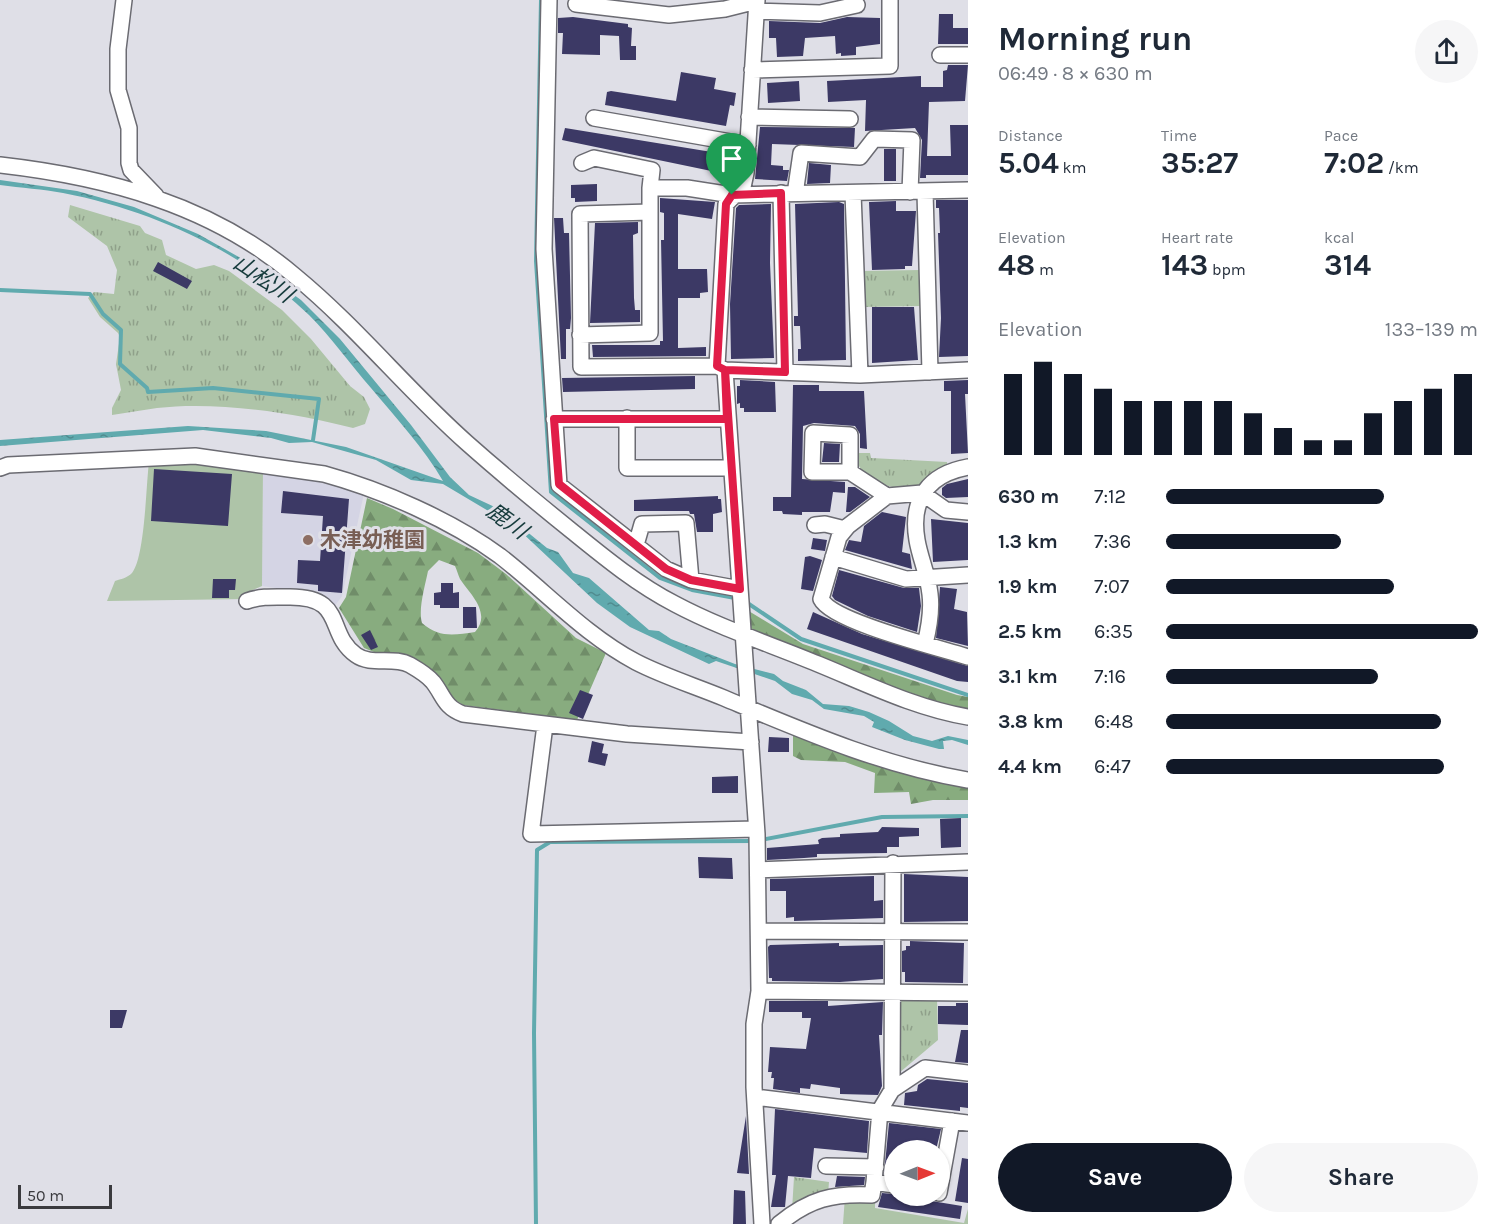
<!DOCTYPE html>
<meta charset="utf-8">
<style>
body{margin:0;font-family:Karla,"Noto Sans JP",sans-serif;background:#f6f6f7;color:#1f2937;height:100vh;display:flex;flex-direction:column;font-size:22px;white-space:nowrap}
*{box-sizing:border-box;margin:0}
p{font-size:20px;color:#747a83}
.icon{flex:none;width:33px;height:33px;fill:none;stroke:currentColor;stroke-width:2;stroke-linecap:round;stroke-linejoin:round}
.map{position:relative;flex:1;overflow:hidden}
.details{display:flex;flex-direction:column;background:#fff;width:540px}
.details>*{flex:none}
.needle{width:39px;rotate:89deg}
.tools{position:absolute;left:884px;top:1140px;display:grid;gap:12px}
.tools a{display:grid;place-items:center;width:66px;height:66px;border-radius:50%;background:#fff;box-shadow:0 2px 4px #0004;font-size:30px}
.scale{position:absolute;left:18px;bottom:15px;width:94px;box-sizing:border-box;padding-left:6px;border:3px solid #3a3a3e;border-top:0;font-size:16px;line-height:21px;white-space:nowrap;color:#3a3a3e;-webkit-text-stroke:4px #dfdfe7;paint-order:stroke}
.pin{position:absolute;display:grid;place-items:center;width:51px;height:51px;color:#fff;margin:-62px -26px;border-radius:50% 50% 50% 0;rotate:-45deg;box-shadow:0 0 6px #0007}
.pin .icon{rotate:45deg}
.round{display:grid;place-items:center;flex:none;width:63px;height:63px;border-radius:32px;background:#f6f6f7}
.summary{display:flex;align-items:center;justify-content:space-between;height:102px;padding:0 30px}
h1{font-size:33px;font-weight:700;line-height:45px}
.stats{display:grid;grid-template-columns:repeat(3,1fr);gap:9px;height:102px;padding:6px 30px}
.stats div{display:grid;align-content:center}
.stats b{font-size:30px;font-weight:700}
.stats small{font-size:16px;font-weight:400}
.stats p{font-size:16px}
.chart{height:168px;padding:12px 30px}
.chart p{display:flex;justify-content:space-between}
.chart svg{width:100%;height:108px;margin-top:6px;stroke:#111827;stroke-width:6}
.button{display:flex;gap:12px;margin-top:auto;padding:12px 30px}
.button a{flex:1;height:69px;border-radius:36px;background:#111827;color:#fff;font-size:24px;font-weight:700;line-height:69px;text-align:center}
.button a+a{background:#f6f6f7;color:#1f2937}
ul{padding:0 30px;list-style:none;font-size:20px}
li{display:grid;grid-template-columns:96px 72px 1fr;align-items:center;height:45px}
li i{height:15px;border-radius:8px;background:#111827}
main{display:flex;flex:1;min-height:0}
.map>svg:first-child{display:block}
.built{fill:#d4d4e4}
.grass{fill:#aec4a8}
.forest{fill:url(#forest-firs);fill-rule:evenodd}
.park{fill:url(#park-tufts)}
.water{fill:url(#water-ripples)}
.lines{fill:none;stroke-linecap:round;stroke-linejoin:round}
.stream{stroke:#60aaae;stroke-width:4}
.building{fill:#3c3965}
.minor-casing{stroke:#6b6b72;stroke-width:18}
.minor{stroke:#fff;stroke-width:15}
.route-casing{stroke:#fff;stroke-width:12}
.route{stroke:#e11d48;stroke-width:8}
.education-dot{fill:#8d6e63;stroke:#dfdfe7;stroke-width:2}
.labels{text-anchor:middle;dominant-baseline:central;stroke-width:6;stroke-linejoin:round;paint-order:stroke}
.education-label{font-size:21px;font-weight:bold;fill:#785e54;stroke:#dfdfe7;text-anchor:start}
.water-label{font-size:22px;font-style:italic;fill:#163b3c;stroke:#dfdfe7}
</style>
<main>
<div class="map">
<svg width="968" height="1224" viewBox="0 0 968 1224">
<defs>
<pattern id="forest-firs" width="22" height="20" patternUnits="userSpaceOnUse" patternTransform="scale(1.5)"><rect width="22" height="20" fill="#88ac7f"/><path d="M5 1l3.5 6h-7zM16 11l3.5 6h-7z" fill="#708d69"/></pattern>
<pattern id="park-tufts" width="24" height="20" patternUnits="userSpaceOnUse" patternTransform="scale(1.5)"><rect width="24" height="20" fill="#aec4a8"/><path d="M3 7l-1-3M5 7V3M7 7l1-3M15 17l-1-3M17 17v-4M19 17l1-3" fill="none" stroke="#8fa08a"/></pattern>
<pattern id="water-ripples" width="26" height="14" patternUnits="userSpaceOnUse" patternTransform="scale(1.5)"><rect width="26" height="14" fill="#60aaae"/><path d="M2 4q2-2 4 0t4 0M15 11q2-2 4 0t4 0" fill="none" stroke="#508b8f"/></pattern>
</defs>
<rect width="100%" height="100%" fill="#dfdfe7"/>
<path class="built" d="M263 469 364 493 342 596 334 607 317 594 262 586Z"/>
<path class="grass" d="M184 461 263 469 262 586 248 592 247 599 107 601 115 581C121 579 127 578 132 573 145 557 146 485 149 462Z
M845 1196 875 1198V1208L964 1223 968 1209V1224H843Z"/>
<path class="forest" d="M367 498 393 509 478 553 506 574 576 638 606 653 577 720 463 705 449 696 438 676 411 656 374 652 364 648 339 608 346 597ZM439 560 455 566C457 570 458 575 460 579 470 594 492 613 475 632 454 635 439 638 422 623 418 609 425 586 428 571Z
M747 610 803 644 957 695 968 697V709L913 697 752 631Z
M793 730C850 753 907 778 968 786V800H933L911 804 909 792 874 793 875 773 845 762 801 760 793 756Z"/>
<path class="park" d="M70 205 140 226 145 233 162 240 166 255 196 269 214 265 229 271 282 310 311 339 350 386 364 397 370 409 365 424 353 428C294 413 218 401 157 408 142 410 127 413 112 415V408L121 390 116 364 120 337 118 333 100 317 88 298 94 292 114 294 117 270 107 246 68 217Z
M920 270 921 306 862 307 861 271Z
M855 453H870L871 458 947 462V466C939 472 929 482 919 486 895 494 857 480 855 453Z
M906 997H937L938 1040 899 1073 898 1004Z
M794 1177 829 1182 828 1194 792 1210Z"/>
<path class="water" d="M0 180 77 191 134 207 198 234 253 265 301 300 340 339 411 425 450 477 469 495 499 509 547 548 558 552 573 573 589 578 649 630 659 631 671 639 735 664 774 674 783 681 806 690 823 704 849 706 869 712 889 721 913 736 932 741 948 736 968 740V745L952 740 943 741 944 749H939L905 740 872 727 874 722 864 716 824 709 812 700 792 694 775 681 716 661 709 664 630 627 597 603 517 528 443 484 411 480 376 460 312 442 289 443 271 438 203 430 0 446V440L188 426 266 431 346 447 443 481C424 448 396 418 371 388 350 364 332 338 309 315 244 252 152 210 63 193 43 189 21 188 0 185Z"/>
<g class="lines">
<path class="stream" d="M541 0 536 261 551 492 660 578 692 590 735 598
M0 290 90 294 103 314 121 330 120 364 147 388 148 392 213 388 319 399 313 440
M746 602 801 639 968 695
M761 840 882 817 968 816
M536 1224 534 1033 537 850 550 842 754 841"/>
</g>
<path class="building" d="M939 14H953V28H968V44H938Z
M573 17 628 24V27L632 28 631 46H636V60H620L619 36 600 35V55L562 54 563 33H558V18Z
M847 17 880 18V44L856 47V55L841 56V53L836 54 835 36 805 38 803 56 777 57 776 38H769V21L820 23Z
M948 65H968L965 101 929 102 927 156H951L950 125H968V175H926V178H920L922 140 915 128 865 131 866 100 828 102 827 81 921 76V87H943V71L947 70Z
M681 72 716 78 714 89 736 93 734 106 730 105 726 126 605 105 607 92 611 91 676 101Z
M799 81 800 101 768 103 767 83Z
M760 127 855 128 854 147 772 144 771 165 783 166V170H789L787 181 755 179Z
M565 128 724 154 721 173 562 140Z
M884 149H896V181H884Z
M809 163 831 165 830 183 807 184Z
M597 184V201L575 202V198H571V185Z
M660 198 715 202 712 219 678 214V269H707L708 292 700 293V298H678V348L706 347V356L593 357 592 345H660V341H663L661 240H664V213L660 212Z
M936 200H968V356L939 357 941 318 938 233H940L939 208H936Z
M896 201V211H916L912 266H905V269L872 270 869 202Z
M839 202 844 204 846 360 798 361V349H801L800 326H794V316H798L795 204Z
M771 204 770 263 774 358 731 359 730 304 736 208 739 205Z
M554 218H563L564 233H569L571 318 570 329H566V359H561Z
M638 222V233L633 235 634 298 635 310H640V322L590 323 595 223Z
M158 262 192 281 187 289 153 271Z
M872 307H914L918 360 872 363Z
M695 376V389L563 392 562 378Z
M740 380 775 382 776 412H744V408H740V403L737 404V386H740Z
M968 380V394H965L968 453 951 454V391H944V381Z
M793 385H819V391H864L867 449 860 448V434L855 426 814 423 803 426 802 479 845 482V493L833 492 830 512H802V515L783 514 782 511H773V497H791Z
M824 443 840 444 839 462H822Z
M154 469 232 474 228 526 151 521Z
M968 479V497L946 498 942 495V488L947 484Z
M848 487H855L870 497 850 512H846Z
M283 491 349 499 342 593 318 591V585L297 583 298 560 320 561 323 516 281 513Z
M718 496V499H721L722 512 713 514V532H697L694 514H690L689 511H634V500Z
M882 512 906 517 902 552 910 554 912 569 845 550 849 540 861 542 864 526Z
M931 519 968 523V560L933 562Z
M813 538 827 540 825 551 811 549Z
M810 556 822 560 813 591 801 589 805 557Z
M839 570 904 588H919L921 606 917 632 868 616 835 600 832 596Z
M213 579H236L235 590H229V598H212Z
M441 583H453V593L459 592V608H440V605H434V593L441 592Z
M940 587 957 589 954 609 967 612 968 646 936 638Z
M463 607H476L477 628H463Z
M813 612 862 634 968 666V682L957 681 807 629Z
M370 630 378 647 371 650 361 635Z
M580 690 593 695 583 719 569 713Z
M769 737 789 738V752H768Z
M592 741 604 744 602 753 608 754 605 766 588 762Z
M738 776V793H712V777Z
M961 818V847L941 848 940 819Z
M882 827 919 828V836L899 837V847H887V853L817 854V857L804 858 767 860V848L819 844 818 840 822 838 840 837V834L878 832Z
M698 857 732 858 733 879 699 878Z
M904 874 968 877V921L904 922Z
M874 876V901L883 900V918L794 921V917L786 918V891H770V879Z
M910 941 964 943 963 983 905 982V972H902V951L906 950V946H910Z
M839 943V946L883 945V979L840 982 772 981V978H769L768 947 770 945Z
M769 1001H828V1006L883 1002 882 1035H879L882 1086 878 1095 840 1094V1088L811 1084 810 1089 800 1088V1093L773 1089 774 1078H771L772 1072H768L770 1047 806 1049 811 1018H802V1012H769Z
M956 1003H968V1025L938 1024V1006H956Z
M110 1010H127L122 1028H110Z
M961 1030H968V1063L955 1062Z
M927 1079 968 1083V1108L960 1107V1111L904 1105 905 1093 917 1091 918 1085Z
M775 1109 869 1121 867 1153 814 1148 811 1178 788 1176 785 1207H771L776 1175H772Z
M746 1116 749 1174 737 1173Z
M889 1123 941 1129 936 1150H894V1175L884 1174Z
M962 1158 968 1159V1203L955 1201Z
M837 1176 865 1177 864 1185 835 1187Z
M734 1190 745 1191 746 1224H733Z
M882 1193 914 1196 913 1198 962 1206 960 1219 878 1207Z"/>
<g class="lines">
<g class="minor-casing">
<path id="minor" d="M124 0 118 49V90L129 128V163L131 170 156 196
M549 0 544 249 559 485 666 569 691 580 740 589
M757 0 746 173 743 187 726 204 717 366 725 370 860 375 968 370
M576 4 669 15 725 9 757 1
M757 11 820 13 857 5
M940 55H968
M752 70 890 66V0
M749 117 850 119
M594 118 748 145
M0 165C106 177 212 205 295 276 357 327 407 390 467 443 502 474 537 503 573 532 605 558 638 585 675 604 720 628 770 644 818 664 867 684 915 708 968 717
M650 188H687L732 195 968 190
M925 192 930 372
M781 193 785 372
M853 193 860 375
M795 194 801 153 860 157 874 139 912 140 910 192
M650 212 580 214 581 367 717 366
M580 335 650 333V188L652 170 594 158 582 163
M725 370 757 834 759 991 754 1024V1087L762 1224
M627 418V468H731
M554 419H727
M0 468 8 465 195 456 324 474C382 490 451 520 500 556 545 591 585 635 636 662 663 676 695 686 724 698 803 731 883 766 968 780
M850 472V435L813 433 812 472H850L887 496 922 493 946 510 968 512
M887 496 848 526 839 537 821 599C832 622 940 648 968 657
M815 525 825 524 845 529
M636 545 642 524 686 523 691 580
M833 557 906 579 968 575
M247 601C261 596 274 597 288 597 347 596 325 633 356 655 371 666 394 656 410 665 417 669 428 676 433 682 444 696 444 707 463 714L627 734 751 742
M925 644C929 628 932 610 930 594 928 575 920 558 917 540 910 499 929 474 968 467
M545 725 531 834 756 829
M758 870 968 862
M759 931 968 932
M759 991 968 993
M892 1090 893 863
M755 1097 968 1123
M826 1166 876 1167
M894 1185 874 1182 880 1110 892 1090 925 1068 968 1073
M939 1193 952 1121
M779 1224C809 1199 833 1193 872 1195L874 1182"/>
</g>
<use href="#minor" class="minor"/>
</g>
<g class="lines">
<g class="route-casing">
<path id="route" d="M732 195 726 204 717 366 725 370 740 589 691 580 666 569 559 484 554 419H727L725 370 785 372 781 193 732 195"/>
</g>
<use href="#route" class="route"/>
</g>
<circle class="education-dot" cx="308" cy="540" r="6"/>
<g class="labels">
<g class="education-label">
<text x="320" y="540">木津幼稚園</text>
</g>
<g class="water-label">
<text transform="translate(263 279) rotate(34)">山松川</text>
<text transform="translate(507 521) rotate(36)">鹿川</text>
</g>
</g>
</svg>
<div class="tools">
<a><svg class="needle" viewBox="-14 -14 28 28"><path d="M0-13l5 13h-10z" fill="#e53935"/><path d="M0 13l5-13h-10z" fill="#747a83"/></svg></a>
</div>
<div class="scale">50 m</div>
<div class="pin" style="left:732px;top:195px;background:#1e9e55"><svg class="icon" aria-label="arrive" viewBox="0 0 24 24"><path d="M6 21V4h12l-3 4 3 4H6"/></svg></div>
</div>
<section class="details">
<div class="summary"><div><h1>Morning run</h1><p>06:49 · 8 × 630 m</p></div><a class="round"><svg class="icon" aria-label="share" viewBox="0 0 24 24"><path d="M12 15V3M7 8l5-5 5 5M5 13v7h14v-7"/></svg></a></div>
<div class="stats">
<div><p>Distance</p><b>5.04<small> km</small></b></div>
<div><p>Time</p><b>35:27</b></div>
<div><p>Pace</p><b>7:02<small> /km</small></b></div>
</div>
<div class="stats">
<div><p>Elevation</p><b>48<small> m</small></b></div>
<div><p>Heart rate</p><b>143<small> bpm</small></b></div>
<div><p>kcal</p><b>314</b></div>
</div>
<div class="chart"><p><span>Elevation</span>133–139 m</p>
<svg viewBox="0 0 160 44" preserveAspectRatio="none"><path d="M5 44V11M15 44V6M25 44V11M35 44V17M45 44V22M55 44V22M65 44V22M75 44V22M85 44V27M95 44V33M105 44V38M115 44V38M125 44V27M135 44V22M145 44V17M155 44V11"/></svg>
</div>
<ul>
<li><b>630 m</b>7:12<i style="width:70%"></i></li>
<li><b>1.3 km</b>7:36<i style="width:56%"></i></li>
<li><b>1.9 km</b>7:07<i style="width:73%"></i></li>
<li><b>2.5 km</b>6:35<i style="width:100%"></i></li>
<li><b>3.1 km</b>7:16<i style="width:68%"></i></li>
<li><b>3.8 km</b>6:48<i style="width:88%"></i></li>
<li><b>4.4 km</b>6:47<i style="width:89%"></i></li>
</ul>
<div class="button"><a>Save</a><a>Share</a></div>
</section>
</main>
